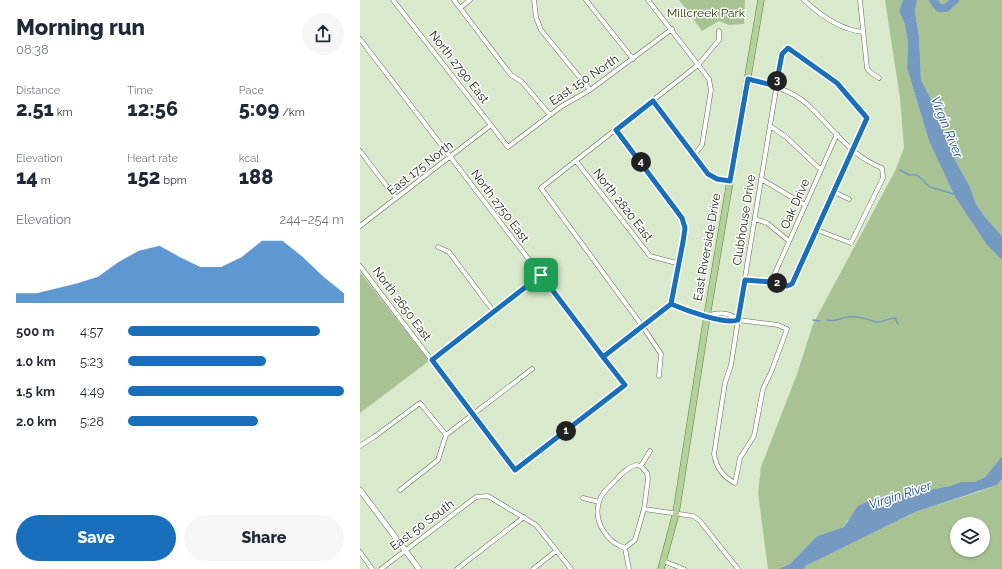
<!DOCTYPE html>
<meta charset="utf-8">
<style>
body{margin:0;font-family:Raleway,sans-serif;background:#f6f6f7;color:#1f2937;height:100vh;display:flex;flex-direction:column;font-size:15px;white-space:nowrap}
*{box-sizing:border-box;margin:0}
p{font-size:13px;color:#747a83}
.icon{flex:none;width:22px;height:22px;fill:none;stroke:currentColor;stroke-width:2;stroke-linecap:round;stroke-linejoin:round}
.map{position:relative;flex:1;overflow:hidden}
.details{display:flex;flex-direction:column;background:#fff;width:360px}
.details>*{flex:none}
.controls{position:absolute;left:590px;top:517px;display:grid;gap:8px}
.controls a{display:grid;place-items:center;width:40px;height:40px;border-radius:50%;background:#fff;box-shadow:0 1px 3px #0004;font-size:20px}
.pin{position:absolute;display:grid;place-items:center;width:34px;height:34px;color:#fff;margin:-17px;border-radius:8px;box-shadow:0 2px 6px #0006}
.km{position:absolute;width:20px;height:20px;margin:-10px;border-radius:50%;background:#222;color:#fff;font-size:11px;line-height:20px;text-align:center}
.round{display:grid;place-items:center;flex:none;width:42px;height:42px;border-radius:21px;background:#f6f6f7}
.headline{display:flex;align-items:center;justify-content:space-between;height:68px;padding:0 16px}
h1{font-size:22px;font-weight:800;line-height:30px}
.figures{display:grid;grid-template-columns:repeat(3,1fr);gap:6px;height:68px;padding:4px 16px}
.figures div{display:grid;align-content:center}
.figures b{font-size:20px;font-weight:800}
.figures small{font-size:11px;font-weight:400}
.figures p{font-size:11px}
.chart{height:112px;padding:8px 16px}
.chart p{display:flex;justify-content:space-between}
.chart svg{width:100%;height:72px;margin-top:4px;fill:#1a6fbd;opacity:.7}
.primary-button{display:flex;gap:8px;margin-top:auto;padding:8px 16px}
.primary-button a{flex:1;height:46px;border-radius:24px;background:#1a6fbd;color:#fff;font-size:16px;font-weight:800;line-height:46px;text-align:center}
.primary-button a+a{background:#f6f6f7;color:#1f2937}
ul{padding:0 16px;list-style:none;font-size:13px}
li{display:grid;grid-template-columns:64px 48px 1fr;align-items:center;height:30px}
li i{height:10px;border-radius:5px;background:#1a6fbd}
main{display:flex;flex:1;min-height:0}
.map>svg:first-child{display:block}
.green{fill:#a9c293;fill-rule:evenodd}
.water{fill:#759ac2}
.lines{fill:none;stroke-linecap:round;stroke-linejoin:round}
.stream{stroke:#759ac2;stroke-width:1.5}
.river{stroke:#759ac2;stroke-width:8}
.minor-casing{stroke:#5f6d53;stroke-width:5}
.tertiary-casing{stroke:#5f6d53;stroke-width:6}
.primary-casing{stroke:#5f7d40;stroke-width:7}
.minor{stroke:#fff;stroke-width:4}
.tertiary{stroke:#fff;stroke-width:5}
.primary{stroke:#b5d09a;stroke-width:6}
.route-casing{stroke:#fff;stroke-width:8}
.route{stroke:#1a6fbd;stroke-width:5}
.labels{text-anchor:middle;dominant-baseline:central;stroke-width:3;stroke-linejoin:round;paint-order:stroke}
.park-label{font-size:12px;fill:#253c06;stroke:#fff}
.street-label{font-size:12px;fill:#191f14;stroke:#fff}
.water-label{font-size:13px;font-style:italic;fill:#164c80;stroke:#fff}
</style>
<main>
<section class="details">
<div class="headline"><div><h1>Morning run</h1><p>08:38</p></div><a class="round"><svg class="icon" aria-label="share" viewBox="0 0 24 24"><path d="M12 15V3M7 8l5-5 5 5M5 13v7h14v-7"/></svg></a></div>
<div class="figures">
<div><p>Distance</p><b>2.51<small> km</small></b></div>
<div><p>Time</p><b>12:56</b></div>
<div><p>Pace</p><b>5:09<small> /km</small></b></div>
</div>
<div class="figures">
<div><p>Elevation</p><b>14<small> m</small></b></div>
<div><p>Heart rate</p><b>152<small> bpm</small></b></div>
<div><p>kcal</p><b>188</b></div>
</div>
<div class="chart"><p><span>Elevation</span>244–254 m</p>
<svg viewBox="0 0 160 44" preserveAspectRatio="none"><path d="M0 44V38L10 38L20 35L30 32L40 28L50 19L60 12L70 9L80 16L90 22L100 22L110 16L120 6L130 6L140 16L150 28L160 38V44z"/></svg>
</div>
<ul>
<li><b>500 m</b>4:57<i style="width:89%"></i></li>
<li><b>1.0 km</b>5:23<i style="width:64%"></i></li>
<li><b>1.5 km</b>4:49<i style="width:100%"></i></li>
<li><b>2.0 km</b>5:28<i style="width:60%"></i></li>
</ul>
<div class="primary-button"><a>Save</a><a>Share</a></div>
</section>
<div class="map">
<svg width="642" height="569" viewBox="0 0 642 569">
<rect width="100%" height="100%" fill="#d9e9cc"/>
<path class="green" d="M319 0H385L384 24 369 25 359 21 342 31Z
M525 0H543L539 11 545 25 548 43 547 68 569 141 595 197 627 245 642 260V456L625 477 614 482H601L590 486 563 491 518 497 487 521 484 527 457 536 431 563 422 567 424 569H408L398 493 401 467 437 374 453 324 535 171 544 148 540 98Z
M557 0H642V236L625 217 616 204 610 187 595 160 573 103 561 80 559 37 555 11Z
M0 272 69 361 0 413Z
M642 479V569H444L447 565 460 559 555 512 618 492 637 485ZM597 524H623V550H597Z"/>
<path class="water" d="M543 0H557L555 11 559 37 561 80 573 103 595 160 610 187 616 204 625 217 642 236V260L627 245 595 197 569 141 547 68 548 43 545 25 539 11Z
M642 456V479L637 485 555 512 460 559 447 565 444 569H419L431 563 457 536 484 527 498 506 518 497 563 491 590 486 601 482H614L625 477Z"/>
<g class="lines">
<path class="stream" d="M540 170 549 175H557L570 187 594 194
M453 320 460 321
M467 320C477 322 480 318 488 317 498 316 507 319 516 322 521 323 529 318 535 318L538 324"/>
<path class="river" d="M573 0 579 8H586L595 0"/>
<g class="minor-casing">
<path id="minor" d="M33 0 148 147 202 106 230 90 312 29
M94 0 151 75 162 82 190 115
M174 0 176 17 181 30 230 90
M226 0 273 59
M288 0 349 79 351 90 342 145 334 155
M444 0C460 15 481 30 503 32
M500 0 507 68 510 72 519 78
M100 8 110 0
M0 39 265 385 155 470 0 266
M388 79C409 84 431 90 447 104 473 128 489 155 522 168L523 178 491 243 457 230
M293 101 348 174 357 179 370 181
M410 126 426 137 461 170
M0 151 36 198
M216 161 290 256 320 264
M401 179 445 205
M474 192 489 199
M395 219 407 223 429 241
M0 226 131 125
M78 247 89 252 134 312
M411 282 477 134
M311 304C325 310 365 326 378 320L418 325 427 329 412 370 403 389 394 436 380 458 375 483C363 477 356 467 354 454L365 383 371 365 378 320 422 53 428 48 477 83 507 118 432 284 427 286 411 282 385 280
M347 316C357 312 370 312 378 320
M243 357 311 304 320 264 325 228 322 218 311 203 256 130
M71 360 181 275
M299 376 301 354 283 327 181 188 338 65 359 40V31
M0 446 14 437 60 403 86 435
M276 465 281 466 287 473 288 479 284 509 275 540 265 548C247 542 233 522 239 502 241 493 250 486 256 480 262 473 267 468 276 465Z
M281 466 290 451
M40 490 78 460 86 435 172 369
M223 498 239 502
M284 509 333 516 339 520 378 569
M265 548 269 569
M0 552 12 569
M303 561 324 569
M21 569 116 497 128 496 176 525 211 569
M97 569 164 517
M173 569 196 551"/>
</g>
<g class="tertiary-casing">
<path id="tertiary" d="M0 490 59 569"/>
</g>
<g class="primary-casing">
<path id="primary" d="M301 569 316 513 347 316 401 0"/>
</g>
<use href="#minor" class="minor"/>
<use href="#tertiary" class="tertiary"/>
<use href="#primary" class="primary"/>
</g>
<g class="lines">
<g class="route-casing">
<path id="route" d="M181 275 72 360 155 470 265 385 243 357 311 304C325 310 365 325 378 320L385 280 411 282 427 286 432 284 507 118 477 83 428 48 422 54 416 86 388 79 370 181 357 179 348 174 293 101 256 130 322 218 325 228 323 242 311 304 243 357 181 275"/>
</g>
<use href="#route" class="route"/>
</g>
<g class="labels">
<g class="park-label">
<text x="346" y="13">Millcreek Park</text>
</g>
<g class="street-label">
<text transform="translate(99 67) rotate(52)">North 2790 East</text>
<text transform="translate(224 80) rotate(-34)">East 150 North</text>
<text transform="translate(60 168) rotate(-38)">East 175 North</text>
<text transform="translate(435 204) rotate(-66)">Oak Drive</text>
<text transform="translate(263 205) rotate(52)">North 2820 East</text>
<text transform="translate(140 206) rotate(53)">North 2750 East</text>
<text transform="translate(384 220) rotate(-81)">Clubhouse Drive</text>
<text transform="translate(347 247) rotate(-80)">East Riverside Drive</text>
<text transform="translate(42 304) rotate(53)">North 2650 East</text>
<text transform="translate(62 525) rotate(-37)">East 50 South</text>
</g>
<g class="water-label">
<text transform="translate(587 127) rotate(68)">Virgin River</text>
<text transform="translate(540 495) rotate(-18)">Virgin River</text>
</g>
</g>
</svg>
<div class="controls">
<a><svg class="icon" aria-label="layers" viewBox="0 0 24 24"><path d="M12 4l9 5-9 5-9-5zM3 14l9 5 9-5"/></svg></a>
</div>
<div class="pin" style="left:181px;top:275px;background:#1e9e55"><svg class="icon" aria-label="arrive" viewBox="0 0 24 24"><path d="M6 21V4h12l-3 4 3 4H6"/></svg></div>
<b class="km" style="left:206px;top:431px">1</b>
<b class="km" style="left:417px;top:283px">2</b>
<b class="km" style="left:417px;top:81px">3</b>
<b class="km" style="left:281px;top:162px">4</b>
</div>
</main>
